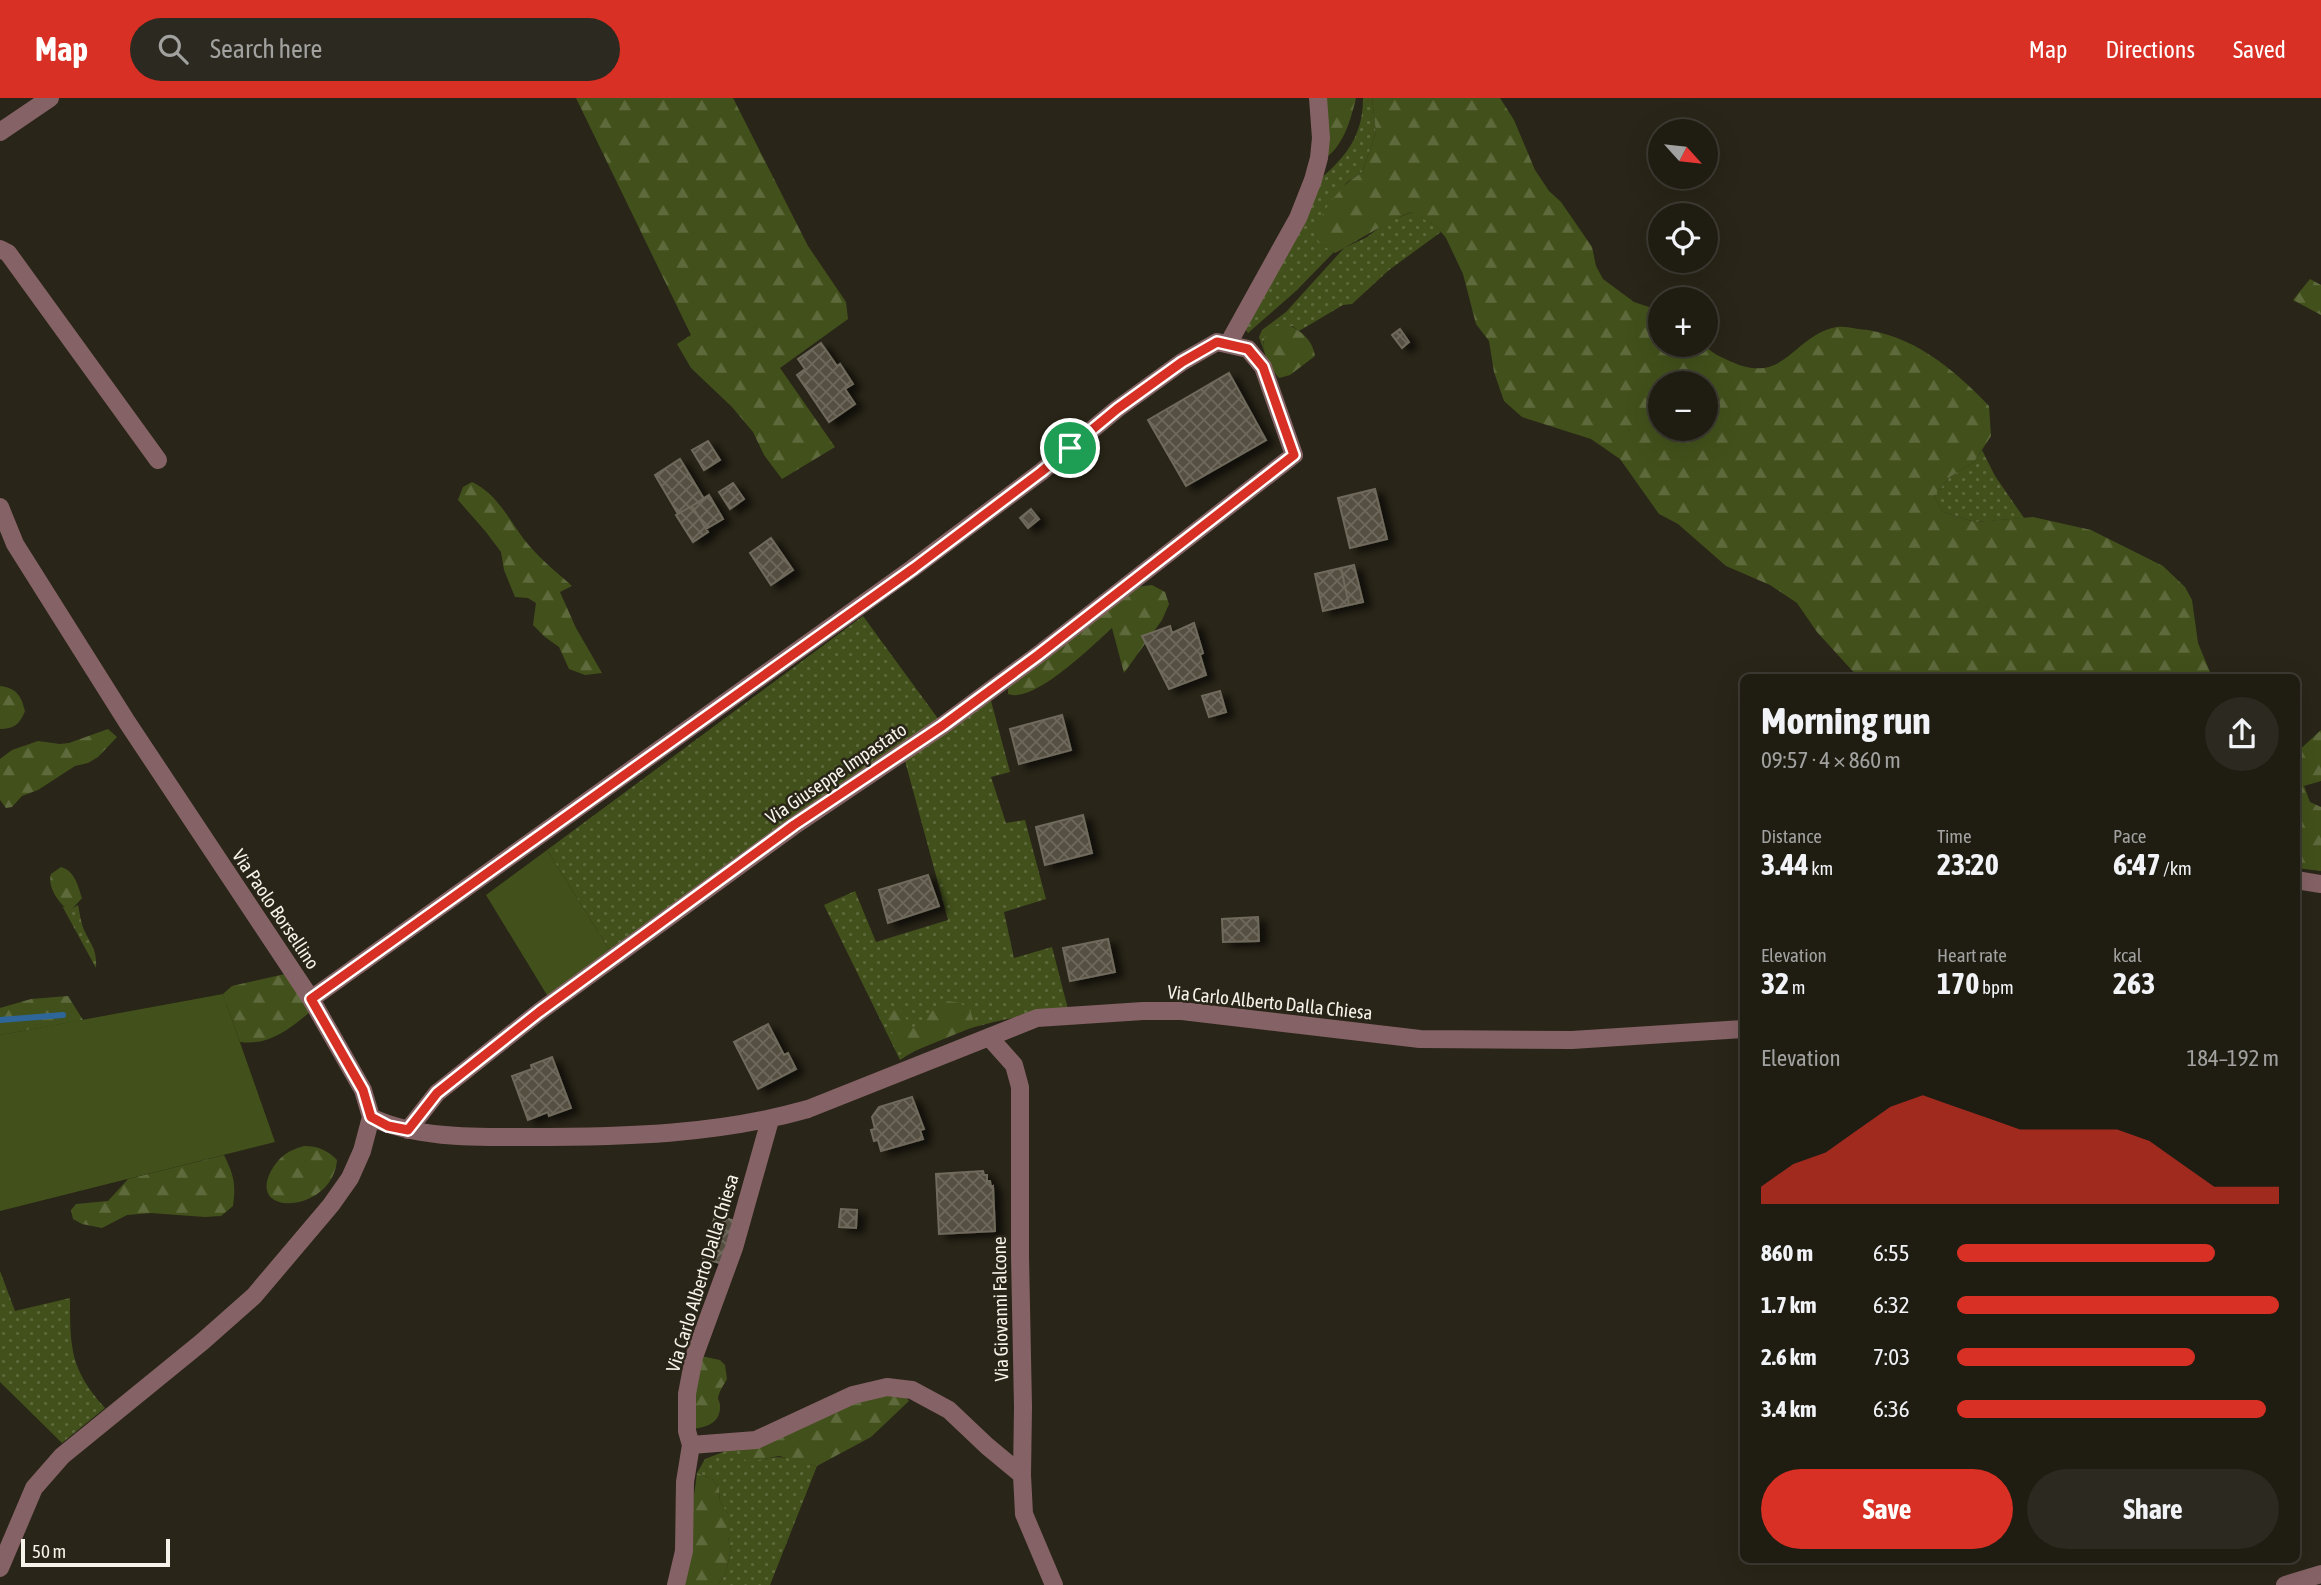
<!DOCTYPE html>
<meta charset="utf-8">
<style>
body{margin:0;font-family:"Asap Condensed",sans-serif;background:#2c2920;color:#f1f3f6;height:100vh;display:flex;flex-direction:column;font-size:26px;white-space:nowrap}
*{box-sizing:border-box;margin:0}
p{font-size:23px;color:#a1a19f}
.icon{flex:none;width:38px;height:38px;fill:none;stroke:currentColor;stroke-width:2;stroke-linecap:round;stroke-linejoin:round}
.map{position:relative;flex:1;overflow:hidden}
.drawer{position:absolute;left:1740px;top:576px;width:560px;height:889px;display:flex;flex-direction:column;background:#1f1c12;border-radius:10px;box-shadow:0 7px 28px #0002,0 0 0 2px #3c3a32}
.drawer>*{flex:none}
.needle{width:46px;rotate:117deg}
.buttons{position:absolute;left:1648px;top:21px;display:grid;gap:14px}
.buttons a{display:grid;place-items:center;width:70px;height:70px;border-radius:50%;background:#1f1c12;box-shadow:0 7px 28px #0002,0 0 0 2px #3c3a32;font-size:35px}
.scale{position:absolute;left:21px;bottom:18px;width:149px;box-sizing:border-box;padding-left:7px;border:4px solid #f6f3ea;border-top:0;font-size:19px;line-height:24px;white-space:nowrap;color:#f6f3ea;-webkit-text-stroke:5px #292518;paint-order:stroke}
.pin{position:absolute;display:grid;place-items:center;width:60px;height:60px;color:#fff;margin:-30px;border:4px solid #fff;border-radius:50%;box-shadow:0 2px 7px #0007}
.round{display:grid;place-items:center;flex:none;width:74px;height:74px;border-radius:37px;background:#2c2920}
.summary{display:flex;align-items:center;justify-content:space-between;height:119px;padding:0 21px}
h1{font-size:38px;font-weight:700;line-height:52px}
.stats{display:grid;grid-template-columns:repeat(3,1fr);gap:10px;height:119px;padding:7px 21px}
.stats div{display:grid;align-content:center}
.stats b{font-size:30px;font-weight:700}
.stats small{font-size:19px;font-weight:400}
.stats p{font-size:19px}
.chart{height:196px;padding:14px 21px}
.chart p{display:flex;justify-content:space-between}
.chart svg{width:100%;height:126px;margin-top:7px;fill:#d93025;opacity:.7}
.button{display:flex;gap:14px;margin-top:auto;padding:14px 21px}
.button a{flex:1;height:80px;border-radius:42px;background:#d93025;color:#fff;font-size:28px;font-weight:700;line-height:80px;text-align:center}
.button a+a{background:#2c2920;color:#f1f3f6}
ul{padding:0 21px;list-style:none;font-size:23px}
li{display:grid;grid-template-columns:112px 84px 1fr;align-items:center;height:52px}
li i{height:18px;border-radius:9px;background:#d93025}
header{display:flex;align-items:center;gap:42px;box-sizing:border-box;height:98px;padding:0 35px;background:#d93025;color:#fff}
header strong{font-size:33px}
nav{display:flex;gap:38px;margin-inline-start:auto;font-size:24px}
.search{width:490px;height:63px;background:#2c2920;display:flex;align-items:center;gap:18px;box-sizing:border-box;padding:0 24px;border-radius:38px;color:#a1a19f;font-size:26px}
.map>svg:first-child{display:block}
.green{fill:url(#green-dots)}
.forest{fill:url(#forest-firs);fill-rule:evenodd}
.pitch{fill:#42511b}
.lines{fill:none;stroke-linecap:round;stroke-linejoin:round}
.stream{stroke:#2e669a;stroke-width:6}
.building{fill:url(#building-cross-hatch);stroke:#6f6a5c;stroke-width:2;filter:url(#shadow)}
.minor{stroke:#856265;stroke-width:18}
.route-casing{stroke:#fff;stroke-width:14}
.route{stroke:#d93025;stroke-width:9}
.labels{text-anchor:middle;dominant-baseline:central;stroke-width:5;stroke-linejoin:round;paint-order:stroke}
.street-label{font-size:19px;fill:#f6f3ea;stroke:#292518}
</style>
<header>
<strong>Map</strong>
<div class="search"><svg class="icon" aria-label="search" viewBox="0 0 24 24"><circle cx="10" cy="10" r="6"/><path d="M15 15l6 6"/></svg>Search here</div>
<nav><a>Map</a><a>Directions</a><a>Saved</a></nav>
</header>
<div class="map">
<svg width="2321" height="1487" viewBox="0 0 2321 1487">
<defs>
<pattern id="green-dots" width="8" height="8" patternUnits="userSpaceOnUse" patternTransform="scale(1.75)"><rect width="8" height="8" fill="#42511b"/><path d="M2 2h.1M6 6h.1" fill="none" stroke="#5e6a3c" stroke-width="1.8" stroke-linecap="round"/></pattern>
<pattern id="forest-firs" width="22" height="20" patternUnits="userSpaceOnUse" patternTransform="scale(1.75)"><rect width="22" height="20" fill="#42511b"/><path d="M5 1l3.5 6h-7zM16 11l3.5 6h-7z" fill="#5e6a3c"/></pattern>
<pattern id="building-cross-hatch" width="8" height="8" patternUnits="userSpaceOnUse" patternTransform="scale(1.75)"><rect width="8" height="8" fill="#554f42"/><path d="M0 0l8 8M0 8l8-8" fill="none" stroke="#6e695d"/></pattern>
<filter id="shadow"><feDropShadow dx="8" dy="4.5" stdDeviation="3.5" flood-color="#0009"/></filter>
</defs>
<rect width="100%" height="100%" fill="#292518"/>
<path class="green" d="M1363 0H1372L1376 35 1362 74 1346 85 1317 144 1334 154 1296 193 1248 235 1243 228 1320 81C1347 58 1363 37 1363 0Z
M1412 114 1436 128 1441 134 1389 172 1352 206 1343 207 1299 233 1292 228 1263 243 1264 253 1259 239 1262 232 1286 214 1344 150 1367 139 1385 125Z
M1982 352 1995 378 2024 420 1975 424 1943 414 1934 398 1950 379 1974 364Z
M863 518 939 622 612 856 547 752Z
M990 599 1010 674 991 679 1006 725 1025 722 1046 801 1004 814 1014 860 1052 849 1068 911C1011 919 950 929 900 962L824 807 855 793 876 844 948 822 905 663Z
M60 804 63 809 73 810 78 807C80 816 81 827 86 836 93 849 97 855 96 870Z
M0 1173 15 1213 70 1200C70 1250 70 1271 105 1310L62 1345 0 1284Z
M741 1347 764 1361C784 1356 798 1362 817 1368L770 1487H718L726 1475 731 1450 728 1440V1416L720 1404 719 1390 712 1381 697 1375 705 1361Z"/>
<path class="forest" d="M576 0H733L808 148 846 204 848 221 780 270 835 349 782 381 764 357 753 334 732 309 691 270 677 246 691 237Z
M1325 0H1356C1351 21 1343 51 1322 62Z
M1372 0H1500L1514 22 1535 72 1549 93 1561 104 1592 149 1596 168 1603 181 1634 204 1661 213V247H1705C1712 256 1721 259 1732 264 1785 288 1793 237 1837 229 1843 228 1852 230 1858 231 1911 235 1954 271 1989 308L1991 338 1974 364 1950 379 1934 398 1943 414 1975 424 2033 419 2091 432 2163 468 2185 489 2192 502 2198 545 2212 579H1858L1817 534 1797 505 1770 487 1726 468 1678 426 1659 416 1620 361 1591 341 1522 319 1504 303 1494 274 1489 243 1476 226 1463 176 1446 140 1436 128 1411 114C1384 125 1361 141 1335 155L1317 144 1316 127 1330 104 1347 85 1362 74 1376 35ZM1661 285H1706V331H1661Z
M2310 181 2321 187V217L2293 202Z
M1284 226C1299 230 1313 242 1315 258L1290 277 1279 280C1263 261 1252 233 1284 226Z
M472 384C502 398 512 431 535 454 546 466 560 477 572 488L560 494 576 530 602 575 585 577 569 571 559 549 545 539 533 527 536 505 528 500 515 499 504 472 501 454 486 434 458 402 463 389Z
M1152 487 1165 494 1169 506 1162 522 1124 575 1112 530C1092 548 1034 606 1008 596V587L1136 489Z
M0 588C17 590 21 598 25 613 20 626 14 631 0 631Z
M108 631 117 639 98 659 88 665 75 668 38 692 22 698 12 709 6 710 0 702V661L12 652 38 643 60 646 69 645Z
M2321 632V683L2304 688 2310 704 2321 709V773L2296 770V655Z
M61 769C75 773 78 788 82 800L73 810 67 811C58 804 47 788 51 776Z
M285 876 311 913C290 931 269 948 240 944L223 896 232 888Z
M68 898 83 922 0 937V910L31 901Z
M942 903C960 903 975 908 973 929L912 954C894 946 889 931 887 913L895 909 900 912 912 929 917 928Z
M304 1048C318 1048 327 1052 337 1062 333 1115 246 1120 271 1073 279 1059 288 1052 304 1048Z
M224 1057C234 1078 236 1085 233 1108L221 1118 205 1119 151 1115 127 1117 102 1130 82 1126 73 1121 71 1112 76 1106 108 1103 128 1081Z
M701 1258 720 1262 725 1267 727 1281C725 1285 721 1290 719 1296 717 1303 719 1300 720 1307 721 1325 707 1329 693 1331L691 1306Z
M901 1294 909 1303 871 1339 817 1368 779 1358 748 1364 740 1358 741 1347 840 1308Z
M697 1375 712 1381 719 1390 720 1404 728 1416V1440L731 1450 726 1475 718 1487H682Z"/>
<path class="pitch" d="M547 752 612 856 550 902 486 797Z
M223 896 275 1044 0 1113V937Z"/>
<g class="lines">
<path class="stream" d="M0 922 63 917"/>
</g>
<path class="building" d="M1400 231 1409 244 1402 250 1392 237Z
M821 245 837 268 840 266 853 286 845 291 855 306 829 324 797 277 805 271 798 261Z
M1229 275 1266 342 1186 388 1148 322Z
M708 343 720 362 704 372 692 352Z
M680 361 704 401 678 416 655 377Z
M733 385 744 401 730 411 719 394Z
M1375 391 1387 441 1350 450 1338 400Z
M709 397 723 421 706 431 692 408Z
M692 408 708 434 693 444 676 417Z
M1031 411 1039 421 1028 430 1020 420Z
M771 440 793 472 771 487 750 455Z
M1354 467 1363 504 1349 507 1341 470Z
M1341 470 1349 507 1323 513 1315 476Z
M1194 525 1203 555 1200 557 1206 577 1169 591 1142 538 1170 528 1172 535Z
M1220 593 1226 614 1209 619 1202 598Z
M1062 617 1071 652 1019 666 1010 631Z
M1083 717 1092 755 1045 767 1036 729Z
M928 777 939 808 888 825 879 792Z
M1258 819 1259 843 1223 844 1222 821Z
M1108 841 1115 874 1070 883 1063 850Z
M768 926 784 957 788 955 796 971 758 991 734 944Z
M552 959 571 1010 549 1018 548 1014 528 1022 512 978 532 971 531 967Z
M912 999 924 1031 920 1032 923 1041 881 1053 878 1042 874 1043 871 1032 875 1031 872 1019 879 1009Z
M983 1073 984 1077H987V1083H990L991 1089 993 1088 995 1133 939 1136 936 1076Z
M841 1111 857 1112 856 1130 839 1129Z
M715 1117 735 1123 723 1166 703 1160Z"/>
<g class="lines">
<path class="minor" d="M0 34 50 0
M0 151 8 155 158 362
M1228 246 1298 120 1313 82 1319 60 1321 40 1318 0
M0 409 15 446 127 624 311 901 363 992 371 1019 362 1053 350 1080 331 1107 254 1198 202 1244 62 1358 34 1390 0 1470
M2296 782 2321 786
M311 901 913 470 1041 374 1117 311 1182 264 1217 244 1248 251 1263 269 1294 357 1038 557 942 628 795 727 539 914 437 995 408 1032
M989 939 1014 967 1020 989V1158L1023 1309 1022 1377 1024 1416 1054 1487
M371 1019C416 1041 479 1039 528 1039 624 1039 716 1037 808 1011L1037 920 1143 913H1182L1420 941 1572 942 1743 931
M691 1347 756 1342 853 1297 887 1289 912 1292 949 1312 987 1348 1022 1377
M676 1487 684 1453 685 1384 691 1347 687 1333V1296L694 1259 734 1150 770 1022
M2285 1487 2321 1476"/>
</g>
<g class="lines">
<g class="route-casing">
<path id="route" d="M1217 244 1248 251 1263 269 1294 357 1038 557 942 628 794 727 539 914 437 995 408 1032 388 1028 371 1019 363 992 311 901 914 470 1041 374 1117 311 1182 264Z"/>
</g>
<use href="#route" class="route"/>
</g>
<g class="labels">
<g class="street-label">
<text transform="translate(836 675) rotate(-34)">Via Giuseppe Impastato</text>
<text transform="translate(276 811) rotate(56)">Via Paolo Borsellino</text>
<text transform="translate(1270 904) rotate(6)">Via Carlo Alberto Dalla Chiesa</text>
<text transform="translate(702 1175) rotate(-73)">Via Carlo Alberto Dalla Chiesa</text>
<text transform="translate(1000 1211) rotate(-91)">Via Giovanni Falcone</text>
</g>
</g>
</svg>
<div class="buttons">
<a><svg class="needle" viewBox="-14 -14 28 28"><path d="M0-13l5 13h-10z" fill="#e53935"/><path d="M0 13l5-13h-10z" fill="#a1a19f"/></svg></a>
<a><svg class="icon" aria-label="locate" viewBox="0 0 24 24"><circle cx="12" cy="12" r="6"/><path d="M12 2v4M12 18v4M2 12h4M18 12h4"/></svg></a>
<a>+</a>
<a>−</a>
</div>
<div class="scale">50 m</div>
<div class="pin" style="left:1070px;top:350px;background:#1e9e55"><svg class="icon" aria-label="arrive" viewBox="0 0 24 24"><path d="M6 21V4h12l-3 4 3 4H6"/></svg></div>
<section class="drawer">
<div class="summary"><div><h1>Morning run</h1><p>09:57 · 4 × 860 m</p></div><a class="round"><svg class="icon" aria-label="share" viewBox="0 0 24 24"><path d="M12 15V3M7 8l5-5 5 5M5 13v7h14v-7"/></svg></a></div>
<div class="stats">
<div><p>Distance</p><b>3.44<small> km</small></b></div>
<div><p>Time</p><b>23:20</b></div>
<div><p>Pace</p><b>6:47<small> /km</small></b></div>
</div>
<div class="stats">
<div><p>Elevation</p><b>32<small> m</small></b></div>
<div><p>Heart rate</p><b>170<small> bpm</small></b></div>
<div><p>kcal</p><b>263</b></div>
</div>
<div class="chart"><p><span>Elevation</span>184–192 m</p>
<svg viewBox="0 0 160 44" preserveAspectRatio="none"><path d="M0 44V38L10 30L20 26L30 18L40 10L50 6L60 10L70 14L80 18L90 18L100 18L110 18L120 22L130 30L140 38L150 38L160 38V44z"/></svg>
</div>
<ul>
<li><b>860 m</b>6:55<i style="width:80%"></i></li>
<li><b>1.7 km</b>6:32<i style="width:100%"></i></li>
<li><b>2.6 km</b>7:03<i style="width:74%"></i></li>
<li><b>3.4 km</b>6:36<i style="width:96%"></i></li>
</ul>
<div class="button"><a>Save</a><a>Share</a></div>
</section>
</div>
